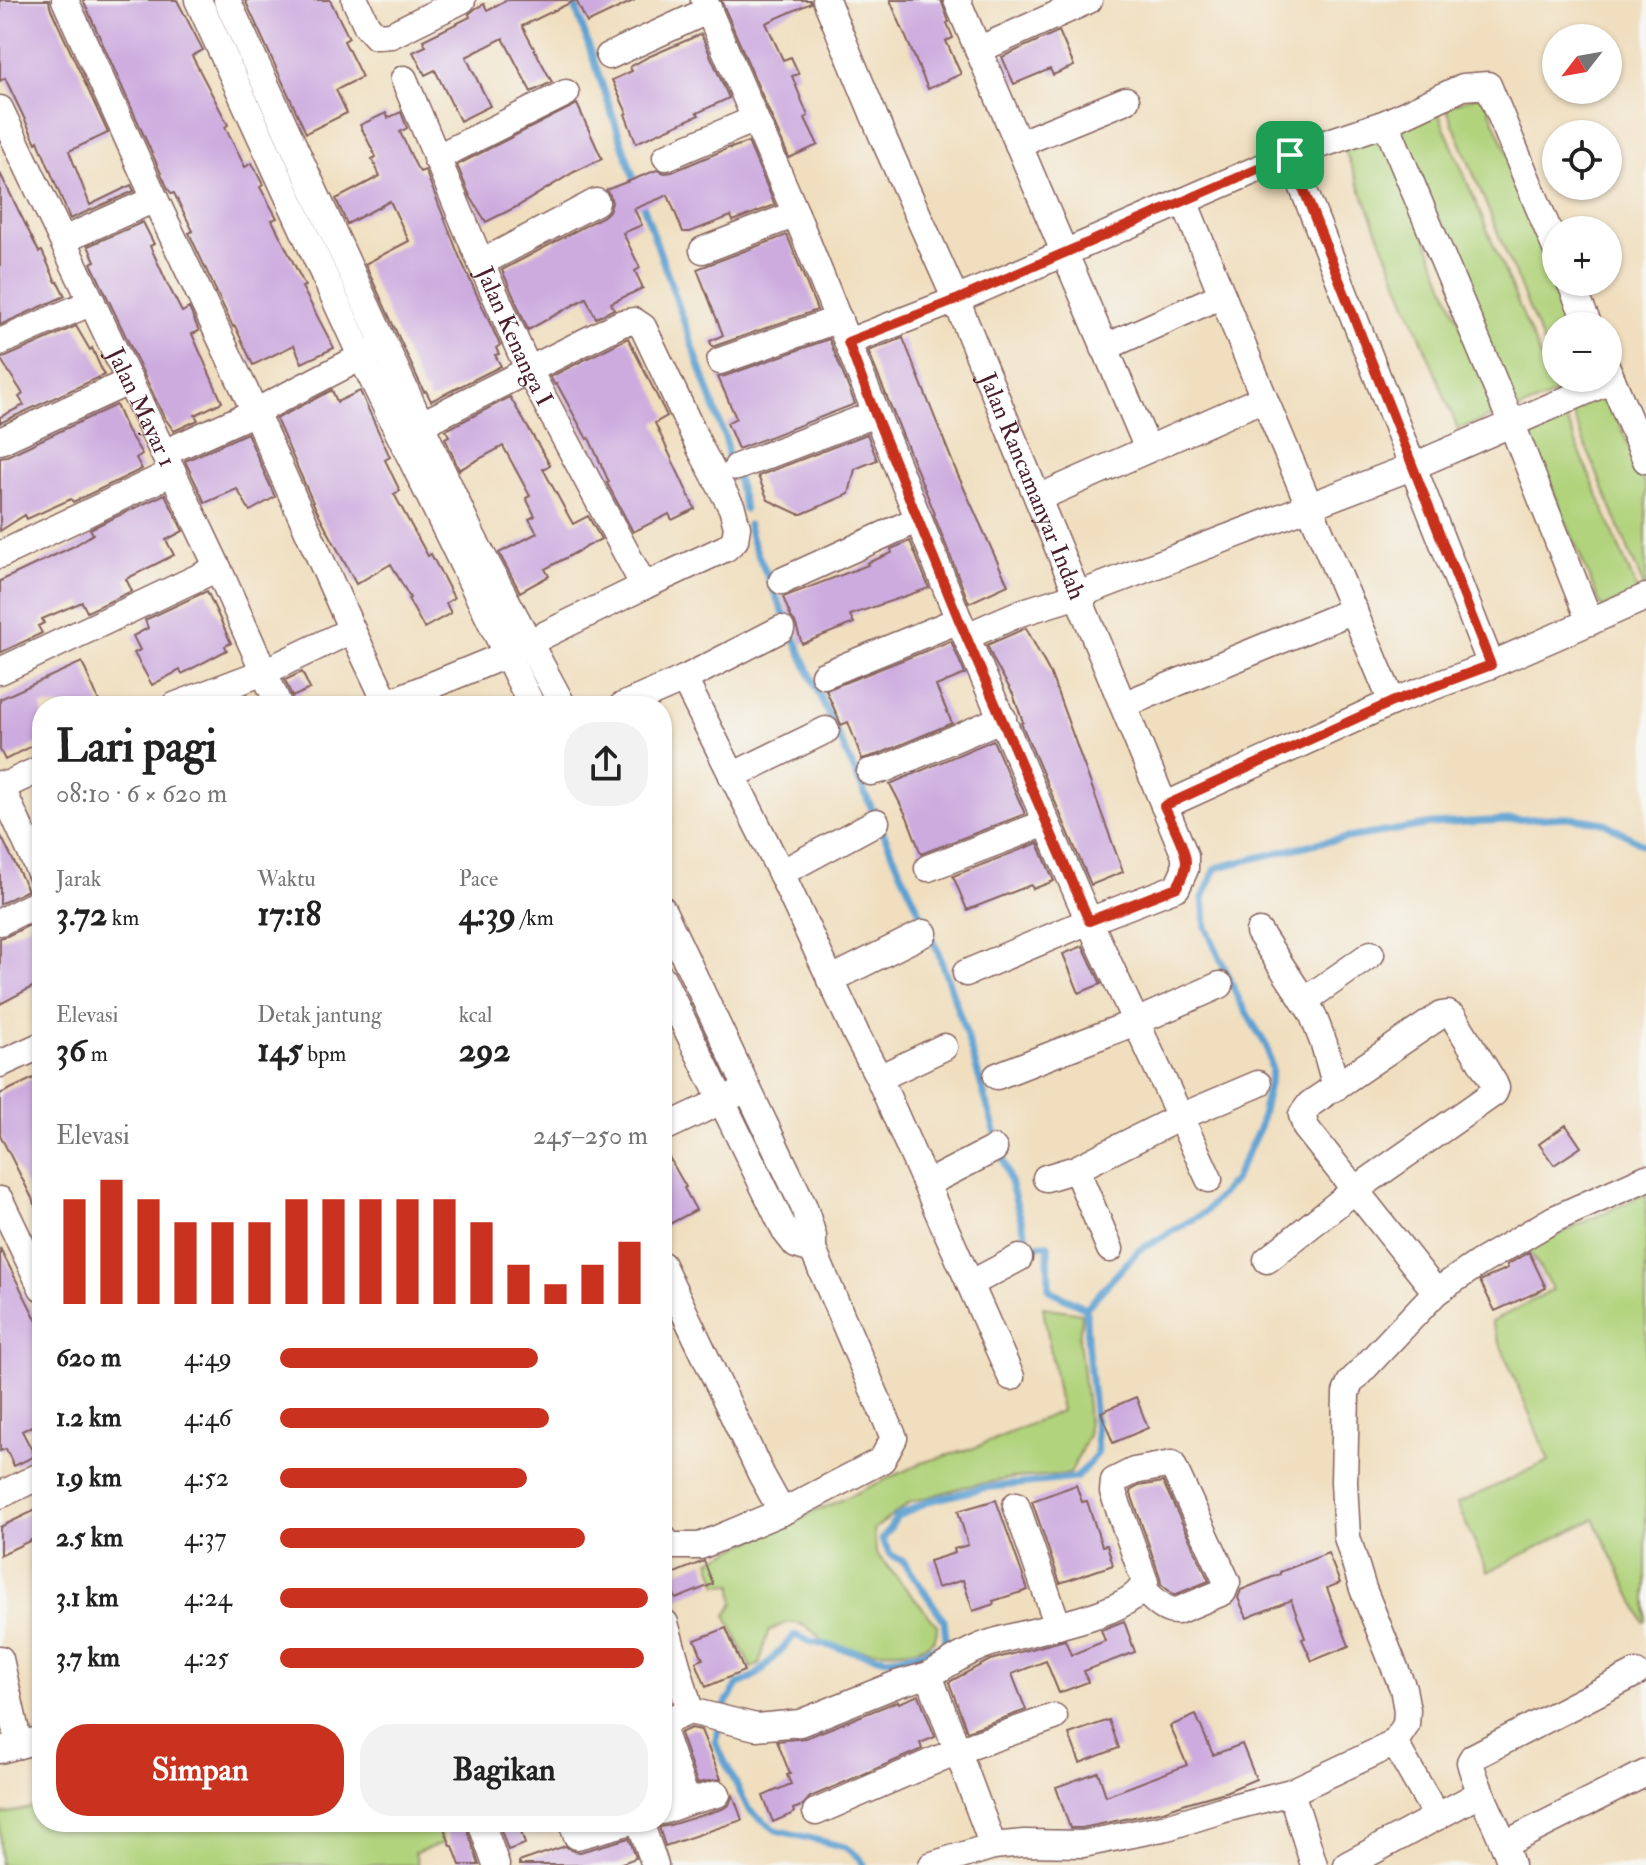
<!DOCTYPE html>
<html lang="id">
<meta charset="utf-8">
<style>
body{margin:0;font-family:"IM FELL Double Pica",serif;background:#f2f2f2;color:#222;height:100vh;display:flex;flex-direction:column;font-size:30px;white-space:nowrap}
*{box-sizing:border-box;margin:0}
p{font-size:26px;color:#767676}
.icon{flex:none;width:44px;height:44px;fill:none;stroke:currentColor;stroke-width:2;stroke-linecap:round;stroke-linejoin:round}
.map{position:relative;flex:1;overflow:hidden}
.details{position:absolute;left:32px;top:696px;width:640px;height:1136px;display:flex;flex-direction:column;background:#fff;border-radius:32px;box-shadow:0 2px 6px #0004}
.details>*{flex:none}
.needle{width:52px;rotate:239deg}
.buttons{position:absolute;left:1542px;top:24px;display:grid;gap:16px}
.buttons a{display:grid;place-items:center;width:80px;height:80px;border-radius:50%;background:#fff;box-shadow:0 2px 6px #0004;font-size:40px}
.pin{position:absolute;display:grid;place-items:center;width:68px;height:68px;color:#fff;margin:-34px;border-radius:16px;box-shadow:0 4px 12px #0006}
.round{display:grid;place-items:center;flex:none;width:84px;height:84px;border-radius:32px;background:#f2f2f2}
.overview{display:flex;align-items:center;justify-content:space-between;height:136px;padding:0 24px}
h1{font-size:44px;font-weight:800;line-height:60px}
.metrics{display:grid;grid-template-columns:repeat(3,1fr);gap:12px;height:136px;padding:8px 24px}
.metrics div{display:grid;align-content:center}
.metrics b{font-size:34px;font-weight:800}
.metrics small{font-size:22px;font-weight:400}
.metrics p{font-size:22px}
.chart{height:224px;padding:16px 24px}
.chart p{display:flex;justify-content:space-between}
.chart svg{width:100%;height:144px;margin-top:8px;stroke:#c8321e;stroke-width:6}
.action{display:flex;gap:16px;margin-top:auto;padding:16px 24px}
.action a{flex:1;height:92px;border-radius:32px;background:#c8321e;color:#fff;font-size:32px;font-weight:800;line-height:92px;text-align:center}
.action a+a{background:#f2f2f2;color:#222}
ul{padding:0 24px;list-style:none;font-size:26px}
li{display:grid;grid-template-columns:128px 96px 1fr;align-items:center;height:60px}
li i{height:20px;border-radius:10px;background:#c8321e}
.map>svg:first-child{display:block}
.green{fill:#b1d37b;stroke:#7e7953;stroke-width:2}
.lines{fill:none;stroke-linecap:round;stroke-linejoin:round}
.stream{stroke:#5da0d1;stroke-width:7}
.building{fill:#cdabdf}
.street-casing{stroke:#84625e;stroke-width:29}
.street{stroke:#fff;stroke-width:26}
.route-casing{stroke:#fff;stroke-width:16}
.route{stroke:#c8321e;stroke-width:10}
.labels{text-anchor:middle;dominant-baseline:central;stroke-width:8;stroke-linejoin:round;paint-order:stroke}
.street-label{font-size:24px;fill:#4a1f2b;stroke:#f6f6f2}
</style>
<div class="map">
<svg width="1646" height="1865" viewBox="0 0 1646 1865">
<rect width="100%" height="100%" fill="#f6f6f2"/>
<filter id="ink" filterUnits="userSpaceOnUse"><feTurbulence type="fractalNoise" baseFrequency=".0125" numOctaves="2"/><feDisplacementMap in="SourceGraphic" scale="16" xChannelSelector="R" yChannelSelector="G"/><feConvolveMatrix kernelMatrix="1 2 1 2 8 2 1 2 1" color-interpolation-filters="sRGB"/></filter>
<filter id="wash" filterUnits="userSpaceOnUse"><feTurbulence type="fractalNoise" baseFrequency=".006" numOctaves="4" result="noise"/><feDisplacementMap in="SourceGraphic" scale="32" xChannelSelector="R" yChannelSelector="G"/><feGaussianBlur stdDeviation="1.8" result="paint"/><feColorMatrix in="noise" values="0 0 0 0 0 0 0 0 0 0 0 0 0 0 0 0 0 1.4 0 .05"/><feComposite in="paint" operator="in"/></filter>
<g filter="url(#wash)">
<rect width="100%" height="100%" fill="#f0debe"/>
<path class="green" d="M1483 94 1556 268V282H1562L1580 326H1556V374L1446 107Z
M1437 110 1556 394 1518 410 1400 125Z
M1383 132 1497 415 1458 429 1344 148Z
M1606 391 1646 487V592L1570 408Z
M1563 411 1638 593 1602 608 1526 426Z
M1646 1193V1621L1644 1622 1594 1519 1488 1572 1457 1504 1549 1461 1491 1322 1553 1290 1528 1249Z
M1043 1307 1082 1313 1079 1340 1087 1408 1088 1435 1070 1474 1013 1478 963 1487 911 1502 874 1529 876 1553 937 1625C937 1629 936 1635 935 1637 921 1661 849 1648 825 1646 818 1633 803 1621 787 1623 781 1624 774 1629 768 1632L759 1665 751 1668 726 1615 734 1603 733 1584 718 1585 710 1560 924 1462 974 1448 1061 1411Z
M42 1805V1822H437L443 1843 415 1853 418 1865H0V1815Z"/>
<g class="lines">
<path class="stream" d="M573 0 637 187
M641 199 726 441 728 456 738 482 745 509
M748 525 752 541 822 701 937 949 965 1030 1029 1246 1048 1245 1049 1290 1086 1308
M723 1713 727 1701 738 1685 758 1674 795 1635 809 1641 887 1659 916 1654 942 1645 946 1639 944 1620 904 1562 890 1554 882 1540 897 1517 929 1501 983 1488 1076 1478 1097 1454C1096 1405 1086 1357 1086 1308L1138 1251 1204 1213 1234 1180 1259 1129 1272 1071 1267 1047 1240 1002 1206 927 1203 898 1216 868 1317 843 1432 824 1567 817 1605 823 1646 846
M720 1725 715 1742 749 1810 776 1830 845 1847 860 1858 864 1865"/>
</g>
<g id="blocks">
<path class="building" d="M0 0H49L50 7 108 133 69 151 90 205 131 185 134 191 70 219 38 141 36 143 5 78 0 81Z
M83 0H177L203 50 192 56 228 125 225 127 245 167 252 163 263 185 260 187 277 218 272 220 305 286 302 287 334 348 302 363 294 345 253 365 235 326 233 327 189 233 193 231 174 193 172 194 168 189Z
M245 0H330L349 38 344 41 362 77 336 90 347 113 306 133Z
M507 0H635L587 23 576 0 522 26 552 82 531 92 503 38 466 57 490 106 460 121 435 70 425 75 413 52 426 46 423 40 470 17 469 14 476 8 484 4 487 10Z
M721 0H810L811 3 766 23 783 60 791 57 799 74 792 76 808 116 805 118 818 145 789 158Z
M890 0H941L949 22 947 23 953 38 946 41 961 74 928 89Z
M1059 31 1074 66 1053 75 1050 69 1014 84 1002 57Z
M701 34 729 98 697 113 699 115 636 143 625 114 627 113 612 80 632 71 630 67 648 57Z
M577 104 602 159 574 172 518 206 486 222 470 196 457 165Z
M401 112 407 128 400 132 416 166 420 172 425 170 460 258 500 345 496 348 499 354 495 355 501 366 431 401 426 391 424 392 365 264 409 241 390 201 347 224 336 199 380 176 372 159 376 157 360 125 386 113 388 118Z
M748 142 775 205 733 221 731 216 690 232H683L668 195 634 209 642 225 623 233 640 268 635 271 643 288 611 303 614 309 596 318 586 298 528 330 502 270 604 216 609 211 612 203 610 195 606 190 657 170 665 173 672 172 731 147V148Z
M0 173 39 252 42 251 56 282H58L65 296 0 325Z
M143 222 154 244 150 246 168 285 182 312 189 308 199 331 192 334 222 402 195 415 198 420 174 431 164 417 91 263 95 261 88 246Z
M787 235 817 310 712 347 710 341 723 335 697 269Z
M76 326 90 350 92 348 104 375 0 423V417L24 405 19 397 23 394 0 358 6 357Z
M628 338 667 416 655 423 695 509 672 520 669 514 633 532 607 483 609 482 589 438 587 439 557 384 555 385 550 377Z
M903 338 957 473 1008 585 969 603 934 515 935 514 868 351Z
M829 339 855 404 738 449 727 423 736 418 718 377 725 376Z
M332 390 337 402 360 391 390 457 385 460 400 491 394 494 428 556 431 554 454 598 446 603 451 613 424 628 408 599 410 598 391 564 356 584 315 507 276 419Z
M510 397 550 465 543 469 573 524 588 516 601 539 545 569 549 576 520 592 499 553 537 533 529 519 535 516 526 498 530 496 503 446 459 470 445 438 449 436 446 430Z
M116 405 127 430 142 454 136 458 142 469 73 502 71 499 27 519 25 515 0 531V457L7 456Z
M247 433 275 497 250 511 237 489 205 503 185 461Z
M867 434 877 460 855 469 849 494 802 514H798L768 500 758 476Z
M165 494 183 531 166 540 174 555 126 579 132 591 87 612 82 602 42 619 44 623 38 626 42 633 0 653V581L74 546 93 534 90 529Z
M910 541 929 588 850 615 854 623 802 644 795 622 791 617 783 597 868 565 867 563 892 553 891 549Z
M207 591 231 643 225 646 227 650 182 674 180 670 152 685 134 653 140 650 133 636 148 628 145 620Z
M1026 628 1051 675 1123 872 1091 885 1021 723 1023 722 1013 694 994 661 987 645Z
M951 641 965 674 936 686 952 723 879 754 862 759 848 722 841 725 826 690Z
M82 662 101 706H42V741L5 760 0 750V699Z
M302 672 310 689 292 697 285 680Z
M993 740 1025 814 921 854 907 817 890 784Z
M0 834 28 890 0 904Z
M1038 843 1054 881 1033 889 1031 885 967 910 953 876Z
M42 919V982L0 1004V938L7 936Z
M1083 946 1101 984 1079 993 1063 954Z
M42 1074V1218L0 1135V1094Z
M1566 1125 1581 1147 1554 1165 1539 1144Z
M662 1145 686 1187 684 1188 696 1210 662 1228Z
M0 1248 42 1331V1421L22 1431 35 1456 14 1466 6 1449 0 1451Z
M1529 1252 1546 1288 1495 1311 1480 1281 1508 1268 1507 1265Z
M1136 1397 1148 1428 1113 1443 1101 1412Z
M1163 1482 1209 1581 1174 1595 1161 1584 1160 1577 1130 1491 1139 1486Z
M1076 1485 1082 1502 1087 1501 1102 1546 1107 1545 1113 1565 1060 1583 1032 1501Z
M996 1500 1028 1590 993 1601 994 1604 973 1611 963 1580 937 1588 929 1561 955 1553 954 1549 968 1545 958 1511Z
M42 1507V1535L0 1555V1527Z
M1328 1553 1340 1583 1327 1588 1349 1646 1312 1661 1302 1639 1305 1638 1291 1600 1247 1618 1238 1598 1241 1590 1280 1574V1572Z
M704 1561 713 1584 676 1599 667 1576Z
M1124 1621 1135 1652 1084 1671 1088 1682 1059 1693 1046 1661 1012 1674 1026 1710 967 1731 949 1682 990 1660 1065 1640 1071 1655 1105 1641 1101 1630Z
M726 1628 744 1671 706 1687 696 1662 703 1659 695 1640Z
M919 1695 935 1737 920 1743 922 1749 810 1797 802 1806 793 1809 794 1813 773 1822 763 1796 791 1784 787 1775 790 1774 777 1741 806 1738 898 1701 899 1703Z
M1196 1715 1213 1755 1242 1744 1256 1779 1225 1792 1186 1803 1163 1811 1082 1828H1070L1056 1787 1098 1772 1106 1796 1187 1765 1170 1726Z
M1109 1720 1119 1748 1080 1763 1069 1734Z
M691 1728 701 1730 721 1779 697 1783 680 1733Z
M733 1795 742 1820 665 1846 659 1827 667 1826 722 1809 729 1805Z
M444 1822H465L479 1865H460L453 1846H451L444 1828 446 1827Z
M498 1822H518L525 1844 508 1850Z
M629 1838 636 1858 616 1865H519V1862L565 1846 573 1851 580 1852Z"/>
</g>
</g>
<g filter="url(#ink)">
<use href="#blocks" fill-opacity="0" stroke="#84625e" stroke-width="2"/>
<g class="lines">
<g class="street-casing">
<g id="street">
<path d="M65 0 155 199 255 412 352 630 388 706"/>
<path d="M198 0 362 358 532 706"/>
<path d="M227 0 472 536 563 706"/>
<path d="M355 0 367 26 376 36 391 35 462 0"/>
<path d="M704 0 796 214 959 620 1089 921 1209 1179"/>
<path id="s1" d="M826 0 882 135 956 300 1185 856V869L1177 887 1089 921 966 973"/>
<path d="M957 0 1148 449"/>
<path d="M978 50 1089 0"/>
<path d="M609 56 709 10"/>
<path id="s2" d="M404 79 481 263 529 371 644 586"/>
<path id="s3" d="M0 109 218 568 279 706"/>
<path d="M1386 123 1511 422 1590 622"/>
<path d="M1018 144 1126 100"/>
<path d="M1290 155 1491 665"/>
<path d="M666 157 755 119"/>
<path d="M436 158 566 93"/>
<path d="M1184 201 1264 398 1392 702"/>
<path d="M63 240 155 199"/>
<path d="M703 250 796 214"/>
<path d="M481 263 596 202"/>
<path d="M1570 282 1589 326"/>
<path d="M0 342 92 302"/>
<path d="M848 342 956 300 1290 155 1386 123 1463 87 1488 85 1556 249"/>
<path d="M1104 348 1222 295"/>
<path d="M720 361 839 319"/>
<path d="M1608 370 1646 460"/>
<path d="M0 441 130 381"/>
<path d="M164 453 255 412 377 349"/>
<path d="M737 467 875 414"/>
<path d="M1038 498 1264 398"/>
<path d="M0 555 173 472"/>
<path d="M782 581 919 519"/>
<path d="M967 636 1020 613 1078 595 1414 466 1612 380"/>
<path d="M0 671 218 568"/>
<path d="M824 675 959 620"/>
<path d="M684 679 781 873 857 1036 879 1078 1011 1377"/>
<path d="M1123 705 1354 610"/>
<path d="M174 706 264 672 352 630"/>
<path d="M381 706 508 654 530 642 644 586 726 548 735 540 737 527 732 508 701 450 643 327 634 321 622 323 400 435"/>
<path d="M622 706 684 679 781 629"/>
<path d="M870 772 884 769 1003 718"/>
<path d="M732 776 826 730"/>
<path d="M0 784 42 877"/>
<path d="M0 788 42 768"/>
<path d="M1164 806 1392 702 1491 665 1646 597"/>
<path d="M928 868 1046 823"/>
<path d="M781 873 876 822"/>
<path d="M662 909 804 1207 813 1236V1250L796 1245 785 1231 662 978"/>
<path d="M0 922 42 901"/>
<path d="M1259 932 1312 1013 1324 1044 1336 1087"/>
<path d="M830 980 924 933"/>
<path d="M1304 1001 1371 954"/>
<path d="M0 1064 42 1045"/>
<path d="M997 1076 1136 1022 1220 985"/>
<path d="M879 1078 944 1047"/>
<path d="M662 1129 734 1095"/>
<path d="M1076 1169 1110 1249"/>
<path d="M1046 1178 1076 1169 1180 1117 1258 1084"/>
<path d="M926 1184 994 1149"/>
<path d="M0 1200 42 1288"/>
<path d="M1267 1260 1355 1190 1494 1093 1496 1088 1494 1083 1454 1018 1448 1014 1441 1015 1310 1104 1302 1115 1306 1128 1436 1292"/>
<path d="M662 1265 761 1474 782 1512"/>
<path d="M970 1284 1019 1258"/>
<path d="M0 1495 42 1475"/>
<path d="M1016 1505 1058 1626"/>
<path d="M662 1536 669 1546H700L786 1510 882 1460 894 1438 813 1250"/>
<path d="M665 1623 690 1711"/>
<path d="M0 1659 19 1745"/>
<path d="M929 1675C947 1665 965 1652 985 1645 1020 1631 1132 1618 1145 1582L1113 1492 1114 1481 1134 1471 1172 1464 1227 1582 1223 1592 1177 1611C1163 1612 1153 1598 1143 1590"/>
<path d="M662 1723 690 1711 756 1727 800 1723 897 1684 929 1675 993 1846"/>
<path d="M662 1730 687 1802 662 1811"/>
<path d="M1394 1742 1437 1817"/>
<path d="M0 1750 42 1739"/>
<path d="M1291 1792 1314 1865"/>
<path d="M687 1802 717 1794"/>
<path d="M816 1812 957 1751 1054 1717"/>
<path d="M481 1822 496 1865"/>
<path d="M572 1822 577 1836 628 1822"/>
<path d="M640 1822 655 1865"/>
<path d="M1505 1844 1646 1773"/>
<path d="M932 1865 993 1846 1024 1843 1083 1844 1167 1827 1221 1810 1291 1792 1391 1745 1398 1737 1406 1725 1407 1710 1403 1688 1363 1589 1347 1537 1344 1482 1346 1393 1350 1383 1436 1292 1479 1263 1554 1219 1646 1178"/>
<path d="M1347 1865 1481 1793"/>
<path d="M1511 1865C1501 1829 1479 1798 1470 1762L1473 1757 1636 1673"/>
</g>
</g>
<use href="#street" class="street"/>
</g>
</g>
<g class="lines" filter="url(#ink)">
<g class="route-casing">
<path id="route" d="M1290 155 1491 665 1392 702 1164 806C1170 819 1186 849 1186 862 1186 871 1181 880 1177 887L1089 921 959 620 875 414 848 342 956 300Z"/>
</g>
<use href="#route" class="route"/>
</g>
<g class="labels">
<g class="street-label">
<text stroke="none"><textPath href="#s2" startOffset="280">Jalan Kenanga I</textPath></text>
<text stroke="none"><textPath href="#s3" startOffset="330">Jalan Mayar 1</textPath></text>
<text stroke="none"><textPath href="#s1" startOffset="528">Jalan Rancamanyar Indah</textPath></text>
</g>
</g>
</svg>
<div class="buttons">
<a><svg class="needle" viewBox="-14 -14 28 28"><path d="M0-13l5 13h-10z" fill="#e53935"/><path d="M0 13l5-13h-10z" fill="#767676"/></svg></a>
<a><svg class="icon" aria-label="locate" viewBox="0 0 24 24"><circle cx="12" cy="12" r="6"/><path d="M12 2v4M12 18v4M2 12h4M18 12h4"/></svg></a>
<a>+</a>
<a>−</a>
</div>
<div class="pin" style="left:1290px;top:155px;background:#1e9e55"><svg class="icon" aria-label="arrive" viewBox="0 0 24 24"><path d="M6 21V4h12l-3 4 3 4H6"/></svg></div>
<section class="details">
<div class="overview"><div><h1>Lari pagi</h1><p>08:10 · 6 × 620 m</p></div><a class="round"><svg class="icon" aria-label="share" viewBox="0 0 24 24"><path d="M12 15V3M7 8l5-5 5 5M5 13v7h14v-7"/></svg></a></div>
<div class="metrics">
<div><p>Jarak</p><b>3.72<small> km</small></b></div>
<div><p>Waktu</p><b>17:18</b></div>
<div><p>Pace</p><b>4:39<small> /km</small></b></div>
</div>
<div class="metrics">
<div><p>Elevasi</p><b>36<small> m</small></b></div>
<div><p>Detak jantung</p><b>145<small> bpm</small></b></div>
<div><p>kcal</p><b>292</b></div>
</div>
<div class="chart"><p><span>Elevasi</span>245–250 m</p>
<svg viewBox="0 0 160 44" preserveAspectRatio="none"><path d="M5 44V12M15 44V6M25 44V12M35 44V19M45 44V19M55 44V19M65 44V12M75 44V12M85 44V12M95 44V12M105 44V12M115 44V19M125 44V32M135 44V38M145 44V32M155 44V25"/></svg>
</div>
<ul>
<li><b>620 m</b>4:49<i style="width:70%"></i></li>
<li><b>1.2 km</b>4:46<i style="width:73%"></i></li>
<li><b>1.9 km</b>4:52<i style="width:67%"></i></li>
<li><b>2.5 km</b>4:37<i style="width:83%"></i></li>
<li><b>3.1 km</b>4:24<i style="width:100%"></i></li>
<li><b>3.7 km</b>4:25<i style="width:99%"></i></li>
</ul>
<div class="action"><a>Simpan</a><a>Bagikan</a></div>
</section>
</div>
